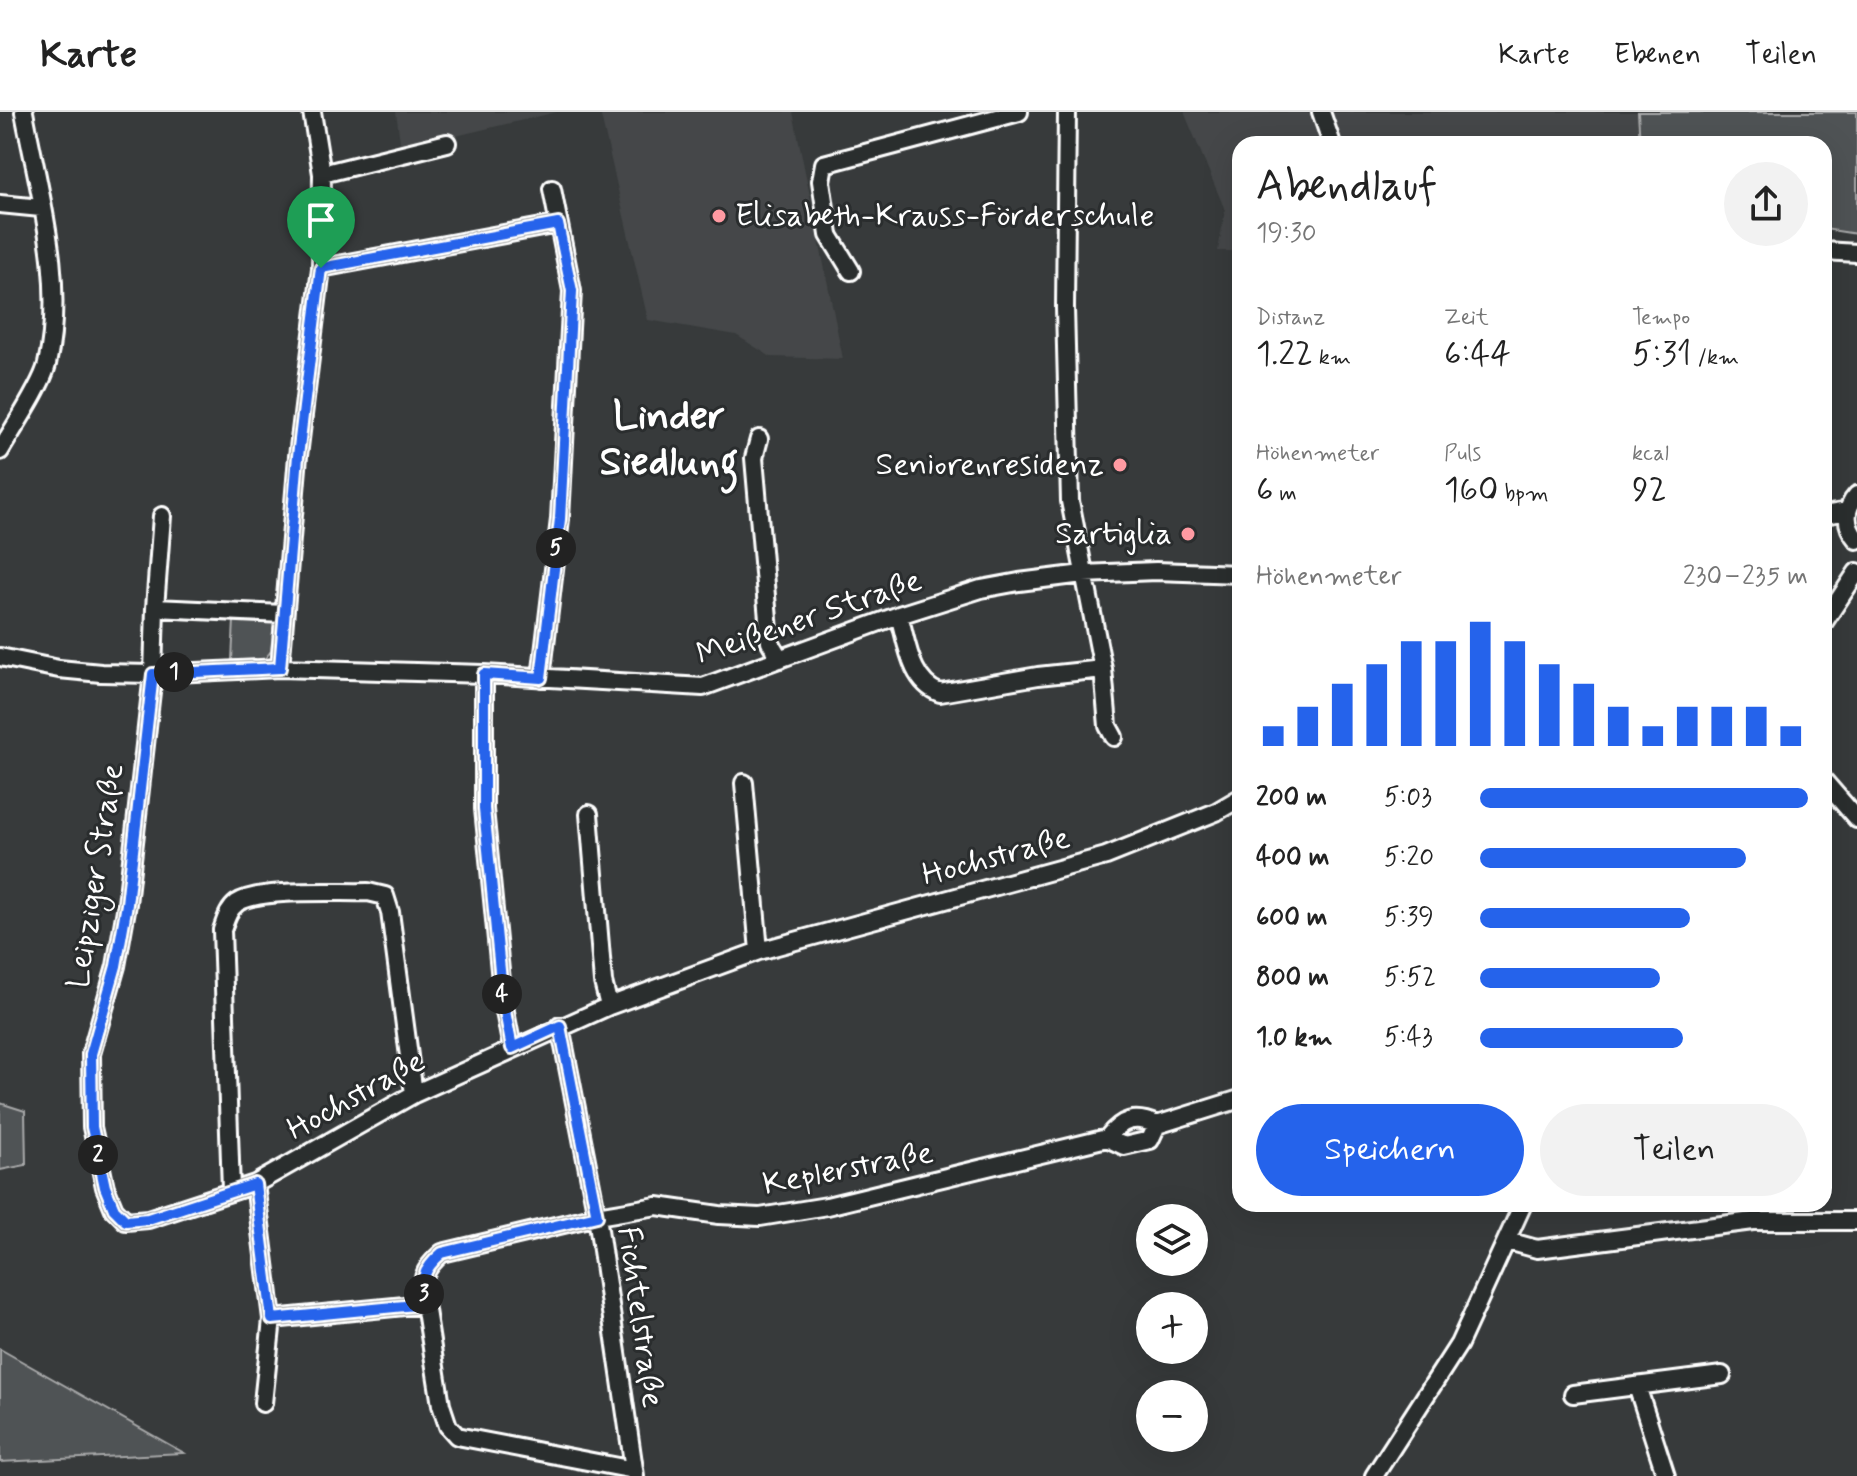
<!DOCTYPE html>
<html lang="de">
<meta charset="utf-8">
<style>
body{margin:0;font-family:Mynerve,sans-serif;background:#f2f2f2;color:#222;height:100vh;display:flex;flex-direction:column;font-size:30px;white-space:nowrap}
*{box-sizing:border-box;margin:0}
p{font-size:26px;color:#767676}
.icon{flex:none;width:44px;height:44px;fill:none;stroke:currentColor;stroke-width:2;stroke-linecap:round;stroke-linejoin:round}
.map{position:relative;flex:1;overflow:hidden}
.side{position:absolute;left:1232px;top:24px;width:600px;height:1076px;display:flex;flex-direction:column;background:#fff;border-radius:24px;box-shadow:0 8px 32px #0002}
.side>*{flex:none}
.tools{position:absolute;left:1136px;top:1092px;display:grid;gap:16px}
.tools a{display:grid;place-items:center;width:72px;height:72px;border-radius:50%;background:#fff;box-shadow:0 8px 32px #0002;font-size:40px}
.pin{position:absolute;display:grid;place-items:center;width:68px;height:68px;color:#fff;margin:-82px -34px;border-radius:50% 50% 50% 0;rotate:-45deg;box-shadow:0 0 8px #0007}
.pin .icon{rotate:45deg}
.km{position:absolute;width:40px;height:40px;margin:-20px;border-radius:50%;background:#222;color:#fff;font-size:22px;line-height:40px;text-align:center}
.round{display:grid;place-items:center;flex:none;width:84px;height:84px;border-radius:42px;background:#f2f2f2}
.summary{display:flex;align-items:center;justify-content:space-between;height:136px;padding:0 24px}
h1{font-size:44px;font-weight:600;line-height:60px}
.metrics{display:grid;grid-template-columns:repeat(3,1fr);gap:12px;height:136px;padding:8px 24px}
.metrics div{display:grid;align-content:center}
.metrics b{font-size:34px;font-weight:600}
.metrics small{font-size:22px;font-weight:400}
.metrics p{font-size:22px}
.chart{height:224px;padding:16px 24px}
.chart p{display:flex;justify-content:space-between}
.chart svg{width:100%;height:144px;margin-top:8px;stroke:#2563eb;stroke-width:6}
.button{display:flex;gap:16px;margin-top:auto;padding:16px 24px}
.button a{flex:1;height:92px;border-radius:48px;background:#2563eb;color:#fff;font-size:32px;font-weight:600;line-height:92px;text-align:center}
.button a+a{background:#f2f2f2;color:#222}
ul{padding:0 24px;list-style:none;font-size:26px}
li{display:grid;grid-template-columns:128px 96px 1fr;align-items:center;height:60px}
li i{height:20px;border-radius:10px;background:#2563eb}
header{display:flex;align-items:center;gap:48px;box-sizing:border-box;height:112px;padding:0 40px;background:#fff;border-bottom:2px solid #e0e0e0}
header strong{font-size:38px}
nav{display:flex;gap:44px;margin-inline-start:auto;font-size:28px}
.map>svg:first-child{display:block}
.built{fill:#444748}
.green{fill:#505354;stroke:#a8a9aa;stroke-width:2}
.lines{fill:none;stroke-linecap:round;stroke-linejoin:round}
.minor-casing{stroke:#fff;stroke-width:22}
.minor{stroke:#2a2d2e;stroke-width:16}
.route-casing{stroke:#fff;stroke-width:16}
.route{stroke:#2563eb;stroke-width:10}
.poi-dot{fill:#ff9aa2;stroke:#2a2d2e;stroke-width:3}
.labels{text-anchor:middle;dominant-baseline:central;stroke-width:6;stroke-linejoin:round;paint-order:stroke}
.poi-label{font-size:32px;fill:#fff;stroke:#2a2d2e;text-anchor:end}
.street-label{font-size:32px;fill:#fff;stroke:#2a2d2e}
.district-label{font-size:40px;font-weight:bold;fill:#fff;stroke:#2a2d2e}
</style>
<header>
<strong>Karte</strong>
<nav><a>Karte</a><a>Ebenen</a><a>Teilen</a></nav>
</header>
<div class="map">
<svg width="1857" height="1364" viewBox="0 0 1857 1364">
<rect width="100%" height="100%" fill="#373a3b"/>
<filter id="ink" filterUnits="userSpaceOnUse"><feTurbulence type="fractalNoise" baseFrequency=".0125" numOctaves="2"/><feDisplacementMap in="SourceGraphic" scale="16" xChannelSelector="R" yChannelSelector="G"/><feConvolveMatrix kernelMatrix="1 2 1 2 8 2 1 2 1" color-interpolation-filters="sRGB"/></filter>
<g filter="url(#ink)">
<path class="built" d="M396 0H557L401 37Z
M600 0H793L843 247 771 245 736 223 648 208Z
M1184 0H1638L1640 32H1240V139H1218L1225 98Z"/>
<path class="green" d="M1638 0H1857V122L1824 117V32H1640Z
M234 508 274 509 271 539 263 549 232 548Z
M0 991 25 999 26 1053 0 1058Z
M0 1237 184 1341 0 1350Z"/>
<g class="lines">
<g class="minor-casing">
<path id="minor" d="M1067 0 1065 196 1070 389 1103 557 1108 614 1114 625
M1321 0 1332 32
M322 62 447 31
M0 92 41 96
M1824 139 1857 141
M321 156 558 112
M851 159 829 123 821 69 824 52 1019 0
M759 327 754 346 770 530 780 547
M0 339C12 318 43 272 47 252 66 169 39 81 24 0
M1857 383C1844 397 1845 414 1857 428
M1824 403 1848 399
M155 496 162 404
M284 502 155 496 153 562 127 792 116 854 91 942 92 1015 105 1075 114 1097 126 1109 148 1107 255 1072 414 982 609 894 759 839 1106 744 1216 700 1240 686
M899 503C907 530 910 570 940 581L1038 564 1103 557
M1824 510 1857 460
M0 545 59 557 101 561 153 562 280 556 484 562 703 575 899 503 981 477 1019 470 1083 462 1156 459 1240 462
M280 556 298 344 321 156 322 62 312 0
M484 562V697L503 889 512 936
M541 566 560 407 572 179 552 77
M1824 669 1857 707
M744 671 759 839
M589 702 603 870 609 894
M560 914 597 1104 635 1364
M1107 1026C1122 1007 1135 1003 1157 1013
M255 1072 272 1207 263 1291
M231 1078 222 818C226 807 228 798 237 791 259 776 339 781 368 780L385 784 390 800 414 982
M1508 1129 1537 1137 1753 1109H1857
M425 1192 441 1293 448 1314 457 1324 634 1358
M272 1207 425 1192C422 1167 421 1159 442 1141L597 1104 657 1094 719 1103 760 1105 827 1094 1107 1026 1124 1034 1150 1028 1157 1013 1240 987
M1637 1274 1666 1364
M1573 1282 1722 1263
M1374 1364 1459 1232 1523 1092"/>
</g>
<use href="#minor" class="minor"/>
</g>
</g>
<g class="lines" filter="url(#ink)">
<g class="route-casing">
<path id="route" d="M558 112 572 179 560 407 541 566 484 562V697L503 889 512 936 560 914 597 1104 442 1141C421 1159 422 1167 425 1192L272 1207 255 1072 148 1107 126 1109 114 1097 105 1075 92 1015 91 942 116 854 127 792 153 562 280 556 298 344 321 156Z"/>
</g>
<use href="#route" class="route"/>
</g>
<g class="poi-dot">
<circle cx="719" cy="104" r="8"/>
<circle cx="1120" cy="353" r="8"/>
<circle cx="1188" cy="422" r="8"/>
</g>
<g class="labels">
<g class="poi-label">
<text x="735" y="104" text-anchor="start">Elisabeth-Krauss-Förderschule</text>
<text x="1104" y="353">Seniorenresidenz</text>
<text x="1172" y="422">Sartiglia</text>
</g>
<g class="street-label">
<text transform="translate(809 506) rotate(-19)">Meißener Straße</text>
<text transform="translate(996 745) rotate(-15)">Hochstraße</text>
<text transform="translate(96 764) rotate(-81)">Leipziger Straße</text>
<text transform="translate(356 984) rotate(-29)">Hochstraße</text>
<text transform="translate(848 1057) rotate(-11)">Keplerstraße</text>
<text transform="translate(640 1205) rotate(82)">Fichtelstraße</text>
</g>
<g class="district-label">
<text x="669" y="305">Linder<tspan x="669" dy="46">Siedlung</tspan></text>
</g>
</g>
</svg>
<div class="tools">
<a><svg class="icon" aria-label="layers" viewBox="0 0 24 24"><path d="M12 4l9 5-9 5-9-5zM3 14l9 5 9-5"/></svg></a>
<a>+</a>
<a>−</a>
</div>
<div class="pin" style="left:321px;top:156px;background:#1e9e55"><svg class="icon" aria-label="arrive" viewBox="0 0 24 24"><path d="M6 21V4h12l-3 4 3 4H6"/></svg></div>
<b class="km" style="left:174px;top:560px">1</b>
<b class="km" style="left:98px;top:1043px">2</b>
<b class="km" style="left:424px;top:1182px">3</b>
<b class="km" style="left:502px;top:882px">4</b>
<b class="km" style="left:556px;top:436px">5</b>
<section class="side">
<div class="summary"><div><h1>Abendlauf</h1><p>19:30</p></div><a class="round"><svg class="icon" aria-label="share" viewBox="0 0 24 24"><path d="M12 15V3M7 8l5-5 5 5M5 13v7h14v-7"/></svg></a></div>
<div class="metrics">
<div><p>Distanz</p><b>1.22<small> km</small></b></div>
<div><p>Zeit</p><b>6:44</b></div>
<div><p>Tempo</p><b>5:31<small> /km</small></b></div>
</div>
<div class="metrics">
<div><p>Höhenmeter</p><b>6<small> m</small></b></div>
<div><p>Puls</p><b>160<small> bpm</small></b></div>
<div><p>kcal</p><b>92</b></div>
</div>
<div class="chart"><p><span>Höhenmeter</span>230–235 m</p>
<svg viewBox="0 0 160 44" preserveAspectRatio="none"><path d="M5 44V38M15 44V32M25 44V25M35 44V19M45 44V12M55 44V12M65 44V6M75 44V12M85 44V19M95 44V25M105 44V32M115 44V38M125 44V32M135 44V32M145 44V32M155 44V38"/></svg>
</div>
<ul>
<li><b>200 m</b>5:03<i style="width:100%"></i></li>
<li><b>400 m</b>5:20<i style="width:81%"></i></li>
<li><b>600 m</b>5:39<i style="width:64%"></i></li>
<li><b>800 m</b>5:52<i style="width:55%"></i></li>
<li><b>1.0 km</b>5:43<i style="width:62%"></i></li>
</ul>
<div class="button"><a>Speichern</a><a>Teilen</a></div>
</section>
</div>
